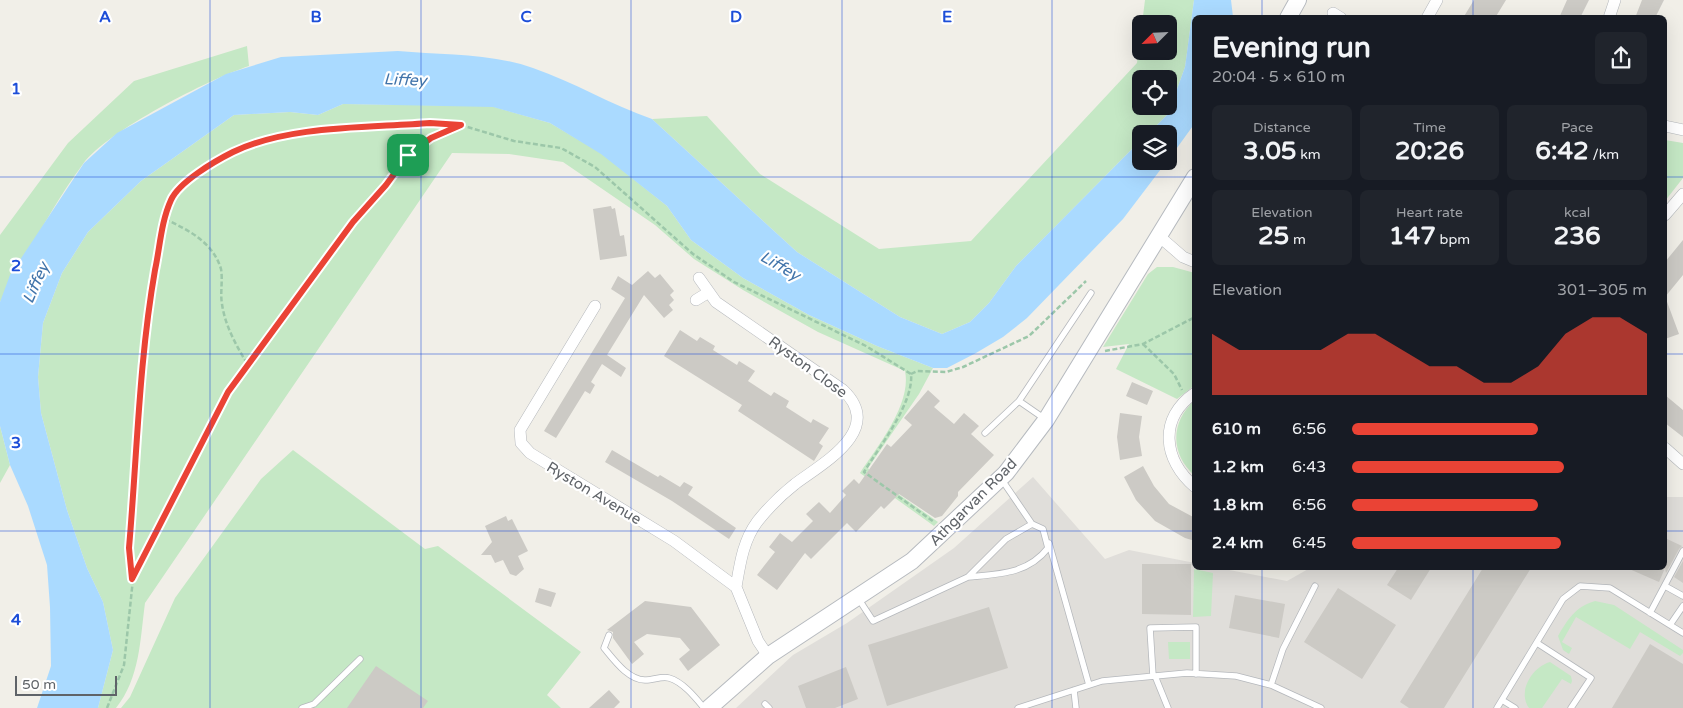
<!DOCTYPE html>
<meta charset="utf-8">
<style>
body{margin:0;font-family:"Varela Round",sans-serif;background:#20242c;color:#f1f3f6;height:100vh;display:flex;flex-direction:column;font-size:19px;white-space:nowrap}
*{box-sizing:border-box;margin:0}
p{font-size:16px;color:#9ea1a6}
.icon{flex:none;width:28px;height:28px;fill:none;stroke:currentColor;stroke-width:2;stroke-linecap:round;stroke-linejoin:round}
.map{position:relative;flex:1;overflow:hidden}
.details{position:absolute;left:1192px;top:15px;width:475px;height:555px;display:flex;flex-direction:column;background:#171b24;border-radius:8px;box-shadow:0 5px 20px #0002}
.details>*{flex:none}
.needle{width:32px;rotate:246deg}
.buttons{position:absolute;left:1132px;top:15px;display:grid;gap:10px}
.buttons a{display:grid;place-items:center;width:45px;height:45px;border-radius:8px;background:#171b24;box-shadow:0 5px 20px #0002;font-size:25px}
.scale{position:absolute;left:15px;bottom:12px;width:102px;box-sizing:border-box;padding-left:5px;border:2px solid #5f6368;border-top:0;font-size:14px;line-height:18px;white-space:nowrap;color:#5f6368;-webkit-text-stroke:4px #fff;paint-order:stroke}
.pin{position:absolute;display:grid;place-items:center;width:42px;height:42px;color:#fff;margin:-21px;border-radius:10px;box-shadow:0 2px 8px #0006}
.round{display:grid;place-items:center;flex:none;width:52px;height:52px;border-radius:8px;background:#20242c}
.overview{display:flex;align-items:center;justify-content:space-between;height:85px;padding:0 20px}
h1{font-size:28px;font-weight:700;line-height:38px}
.metrics{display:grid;grid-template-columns:repeat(3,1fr);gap:8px;height:85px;padding:5px 20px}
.metrics div{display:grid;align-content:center;border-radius:8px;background:#20242c;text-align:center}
.metrics b{font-size:25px;font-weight:700}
.metrics small{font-size:14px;font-weight:400}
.metrics p{font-size:14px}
.chart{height:140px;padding:10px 20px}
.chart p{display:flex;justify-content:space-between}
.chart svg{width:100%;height:90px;margin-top:5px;fill:#ea4335;opacity:.7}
ul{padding:0 20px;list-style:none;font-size:16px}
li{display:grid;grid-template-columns:80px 60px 1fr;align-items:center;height:38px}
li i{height:12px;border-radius:6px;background:#ea4335}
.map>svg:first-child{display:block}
.industrial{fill:#e0deda}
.green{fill:#c5e8c5;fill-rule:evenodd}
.water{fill:#aadaff}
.building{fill:#cccac5}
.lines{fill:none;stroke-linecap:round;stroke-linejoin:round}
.service-casing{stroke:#b5b8bc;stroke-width:7}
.minor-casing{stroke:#b5b8bc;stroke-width:12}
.secondary-casing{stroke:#b6babf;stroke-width:18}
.path{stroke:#9cc7a9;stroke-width:2.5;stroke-dasharray:5 2.5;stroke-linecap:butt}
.service{stroke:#fff;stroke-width:5.5}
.minor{stroke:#fff;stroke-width:11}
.secondary{stroke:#fff;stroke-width:16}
.route-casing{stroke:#fff;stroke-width:10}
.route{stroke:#ea4335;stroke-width:6}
.grid{fill:none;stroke:#1d4ed8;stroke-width:1;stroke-opacity:0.55}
.labels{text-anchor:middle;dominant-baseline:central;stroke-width:4.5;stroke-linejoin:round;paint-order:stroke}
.street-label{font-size:15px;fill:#5f6368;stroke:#fff}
.water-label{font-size:16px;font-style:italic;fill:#4174aa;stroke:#fff}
.grid-label{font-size:16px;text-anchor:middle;font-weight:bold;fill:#1d4ed8;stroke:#fff;stroke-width:4.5;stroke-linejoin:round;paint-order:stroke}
</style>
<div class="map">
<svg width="1683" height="708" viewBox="0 0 1683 708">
<rect width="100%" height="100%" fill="#f1efe8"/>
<path class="industrial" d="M1033 477 1105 559 1129 550 1195 563V568H1219L1287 581 1310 568H1665V497H1683V708H736L793 655 847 623 954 548Z"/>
<path class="green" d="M1145 0H1194L1185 67 1168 114 1148 134H1141V140L1016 266 989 303 970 322 942 334 900 317 797 252 652 119 707 116 760 174 879 249 971 241 1137 63 1141 27V51H1169V24H1142ZM1141 79H1169V106H1141Z
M247 46 249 66C209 79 107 131 83 164 51 207 27 256 0 302V235L68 143 134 81Z
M343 104 491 106 550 123 601 153 667 206 691 240 743 278 809 315 877 346 933 368 919 394 868 468 874 477 938 522 934 526 860 473C877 447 912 404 905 371L818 332 743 290 694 259 655 225 563 162 509 154 452 153 145 603C140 640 140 678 116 708H98L113 650 103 602 87 568 67 510 41 413 38 377 43 323 62 273 88 232 141 181 234 115 290 112 318 115Z
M1665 140 1683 143V178L1665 201Z
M1157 267H1173L1195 273V385L1177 399 1116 369 1129 344 1103 347 1148 274Z
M1195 400V476C1170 454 1170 422 1195 400Z
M0 426 10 465 0 483Z
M293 450 425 549 438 546 581 652 547 695 561 708H121L130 697 175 598 261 479Z
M1194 569 1213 573 1211 616 1193 617Z
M1595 601 1614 605 1683 650V653L1680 656 1640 632 1630 649 1576 617 1562 642 1572 648 1569 654 1563 650 1558 636C1568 619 1575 607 1595 601Z
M1168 642H1190V659H1169Z
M1550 662 1571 676 1572 681 1571 684 1562 679 1542 708H1529C1517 692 1532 667 1550 662Z"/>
<path class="water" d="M1194 0H1231L1233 17 1195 18V123L1169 159V134H1148L1168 114 1185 67Z
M398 51C442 55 491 53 533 68 574 82 611 105 652 119L797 252 900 317 942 334 970 322 989 303 1016 266 1141 140V161H1167L1123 219 1027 318 1003 337 976 353 947 368H933L877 346 809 315 743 278 691 240 667 206 601 154 550 123 493 107 343 104 318 115 290 112 234 115 141 181 88 232 62 273 43 323 38 377 41 413 67 510 87 568 103 602 113 650 98 708H37L51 666 50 607 47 565 28 506 10 465 0 426V302L10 275 84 163 117 133 226 74 281 57Z"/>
<path class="building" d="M1474 0H1506L1495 18H1463Z
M1567 0H1589L1580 18H1559Z
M1642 0H1664L1655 18H1635Z
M611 206 612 209 615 208 620 236 624 235 627 256 600 260 593 209Z
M1683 240V275L1665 297V262Z
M648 271 655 278 660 274 674 291 670 295 674 300 669 305 673 310 664 318 644 295 607 355 626 368 621 377 602 364 591 382 595 385 590 394 585 391 556 438 544 431 625 298 611 289 618 276 632 285Z
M1666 299 1679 334 1665 339V300Z
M680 330 697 341 700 337 715 346 713 350 737 365 739 361 755 371 748 381 771 396 774 392 789 401 786 407 811 423 813 419 829 428 819 443 823 446 814 461 738 411 742 405 664 356Z
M1132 382 1153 391 1147 405 1126 396Z
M928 390 940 401 934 407 954 424 964 413 979 426 971 434 994 455 958 492V496L942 516 935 518 899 494 884 509 881 506 856 532 847 523 811 559 805 553 777 590 757 575 775 552 769 547 780 533 792 542 813 521 806 514 819 502 830 513 846 495 842 491 854 479 859 484 887 444 891 447 912 425 904 418Z
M1665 395 1683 410V437L1665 423Z
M1120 413 1142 416 1139 437 1142 456 1120 460 1117 437Z
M612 450 658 477 660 475 680 487 684 482 693 487 688 495 736 528 729 539 672 501 605 462Z
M1143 466 1154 486 1169 504 1195 518V541L1185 538 1155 521 1136 500 1124 477Z
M506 516 508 521 512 519 528 551 518 556 524 569 516 576 510 574 503 560 495 563 491 555H481L492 542 485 526Z
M1665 538 1682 546 1679 549 1666 573 1665 568 1659 582 1627 568H1665Z
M1683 561V583L1674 577Z
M1142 564H1191V615L1142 614Z
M1398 568H1431L1411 600 1387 585Z
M1483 568H1531L1444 708H1409L1400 702Z
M539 588 556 593 551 607 535 602Z
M1338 588 1396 625 1362 679 1304 642Z
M1235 595 1285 604 1279 638 1229 628Z
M645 601 691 607 720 645 688 671 679 659 690 650 680 638 647 634 634 642 644 654 632 664 613 638V632L607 630Z
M989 607 1008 668 887 706 868 645Z
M1650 644 1683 664V708H1612Z
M376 666 428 701 423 708H347Z
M846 667 858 699 835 708H806L798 686Z
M609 690 620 702 614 708H589Z"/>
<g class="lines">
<g class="service-casing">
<path id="service" d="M1045 419 1019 401 1091 293
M985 433 1019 401
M1002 480 1032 524
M1049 543 1089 685
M1665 586 1683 596
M858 598 873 621 968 577 1006 539 1032 524 1043 529 1048 548C1028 574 999 574 968 577
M1650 613 1683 551
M1670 625 1683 606
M609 635 604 648C614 660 629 681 646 680 653 680 662 676 669 678 683 682 695 697 704 708
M1537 643 1591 678 1571 708
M1153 676 1150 628 1196 627V674
M1155 676 1168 708
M1271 685 1283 649 1315 586
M1074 690 1076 708
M1502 700 1515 708
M765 704 769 708
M302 708 314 704 360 659
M1018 708 1102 681 1187 673 1236 676 1271 685 1321 708
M1497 708 1563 599 1580 586 1610 588 1683 633"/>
</g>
<g class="minor-casing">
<path id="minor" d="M1333 13 1341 18
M1427 18 1437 0
M1609 18 1615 0
M1665 126 1683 130
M1665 215 1683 194
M1160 237 1183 257 1195 262
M699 278 716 302 843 390C885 430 823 463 795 484 781 495 768 508 757 522 743 541 740 564 736 587
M696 300 709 292
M595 306 520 430 521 443 530 453 674 541 736 587 758 641 768 656
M1195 393C1158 418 1163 460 1195 487
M1665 448 1683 464"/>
</g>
<g class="secondary-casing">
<path id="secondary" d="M1288 18 1298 0
M709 708 768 656 912 561 1006 473 1046 420 1195 177"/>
</g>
<path class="path" d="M165 219C188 230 213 242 221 269 223 280 220 293 222 304 225 326 237 347 248 365
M1143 344 1174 374 1182 390
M1105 351 1143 344 1195 317
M911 374 917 371 946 372 963 367 1029 336 1086 281
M133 577 228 392 353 222 386 185 408 155 431 138 461 125
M107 708 124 665 133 579 129 548 149 304 165 219 172 198 187 181 233 152 264 141 334 130 430 123 461 125 514 141 561 148 595 167 693 254 734 282 866 346 911 374C914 403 879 447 864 472L934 522"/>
<use href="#service" class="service"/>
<use href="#minor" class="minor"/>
<use href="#secondary" class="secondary"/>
</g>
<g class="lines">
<g class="route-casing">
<path id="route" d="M430 123 461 125 431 138 408 155 386 185 353 222 228 392 132 579 129 548C137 456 139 361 155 270 160 247 161 222 171 200 179 182 215 161 233 152 289 125 368 128 430 123Z"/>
</g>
<use href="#route" class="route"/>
</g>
<path class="grid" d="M210 0V708M421 0V708M631 0V708M842 0V708M1052 0V708M1262 0V18M1473 0V18M0 177H1195M1665 177H1683M0 354H1195M1665 354H1683M0 531H1195M1665 531H1683M1262 568V708M1473 568V708"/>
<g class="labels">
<g class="street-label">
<text transform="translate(808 367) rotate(36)">Ryston Close</text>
<text transform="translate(594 493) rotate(31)">Ryston Avenue</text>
<text transform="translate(973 502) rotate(-45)">Athgarvan Road</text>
</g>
<g class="water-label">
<text transform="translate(405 80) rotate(2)">Liffey</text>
<text transform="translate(780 266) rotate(30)">Liffey</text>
<text transform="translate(36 283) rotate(-66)">Liffey</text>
</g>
</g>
<g class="grid-label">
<text x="105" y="22">A</text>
<text x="316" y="22">B</text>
<text x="526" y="22">C</text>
<text x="736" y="22">D</text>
<text x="947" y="22">E</text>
<text x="16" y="94">1</text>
<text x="16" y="271">2</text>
<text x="16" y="448">3</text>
<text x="16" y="625">4</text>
</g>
</svg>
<div class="buttons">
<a><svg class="needle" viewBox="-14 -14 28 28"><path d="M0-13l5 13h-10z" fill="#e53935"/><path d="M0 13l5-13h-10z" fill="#9ea1a6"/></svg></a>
<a><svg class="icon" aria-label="locate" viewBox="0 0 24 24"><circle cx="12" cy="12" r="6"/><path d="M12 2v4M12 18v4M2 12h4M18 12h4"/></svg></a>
<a><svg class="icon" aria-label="layers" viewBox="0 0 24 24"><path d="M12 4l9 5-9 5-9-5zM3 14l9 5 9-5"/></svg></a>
</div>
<div class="scale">50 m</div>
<div class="pin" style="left:408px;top:155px;background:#1e9e55"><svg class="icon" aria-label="arrive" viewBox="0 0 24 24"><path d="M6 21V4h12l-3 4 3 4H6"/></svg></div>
<section class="details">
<div class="overview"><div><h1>Evening run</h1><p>20:04 · 5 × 610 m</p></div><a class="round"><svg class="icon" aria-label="share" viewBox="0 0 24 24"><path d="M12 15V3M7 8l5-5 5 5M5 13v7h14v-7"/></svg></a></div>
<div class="metrics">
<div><p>Distance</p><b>3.05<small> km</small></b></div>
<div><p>Time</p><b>20:26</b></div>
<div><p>Pace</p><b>6:42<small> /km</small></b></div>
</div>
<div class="metrics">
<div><p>Elevation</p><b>25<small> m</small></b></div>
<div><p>Heart rate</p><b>147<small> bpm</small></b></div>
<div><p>kcal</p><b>236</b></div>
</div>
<div class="chart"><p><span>Elevation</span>301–305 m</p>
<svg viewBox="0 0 160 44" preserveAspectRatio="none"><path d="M0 44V14L10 22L20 22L30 22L40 22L50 14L60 14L70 22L80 30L90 30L100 38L110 38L120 30L130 14L140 6L150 6L160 14V44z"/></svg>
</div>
<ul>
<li><b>610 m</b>6:56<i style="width:63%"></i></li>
<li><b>1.2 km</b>6:43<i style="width:72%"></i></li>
<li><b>1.8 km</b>6:56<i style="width:63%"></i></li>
<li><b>2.4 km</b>6:45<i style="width:71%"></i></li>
</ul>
</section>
</div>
